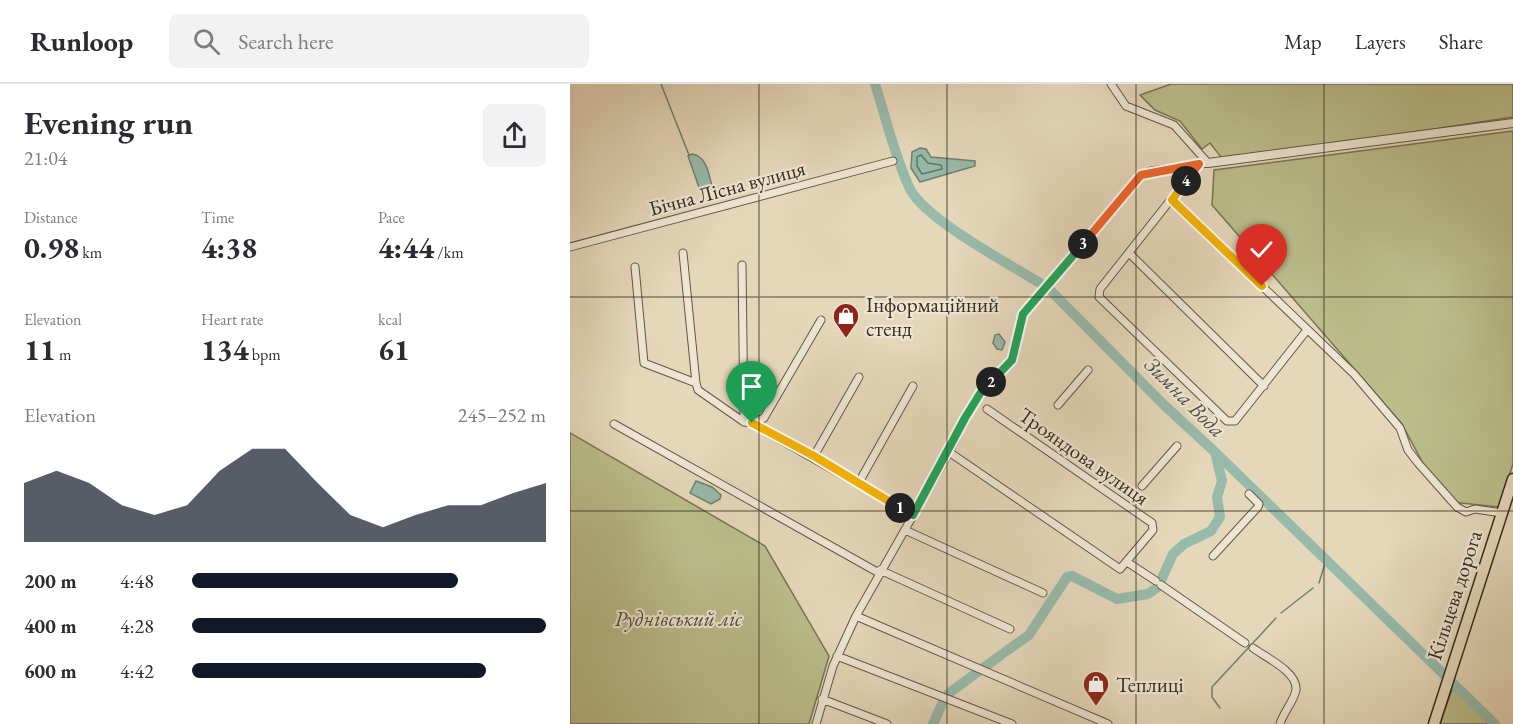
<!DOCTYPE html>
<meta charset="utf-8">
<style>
body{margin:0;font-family:"EB Garamond",serif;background:#f2f2f3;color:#2b2b33;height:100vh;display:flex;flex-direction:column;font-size:22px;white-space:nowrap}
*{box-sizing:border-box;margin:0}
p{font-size:20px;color:#7c7c81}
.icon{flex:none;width:33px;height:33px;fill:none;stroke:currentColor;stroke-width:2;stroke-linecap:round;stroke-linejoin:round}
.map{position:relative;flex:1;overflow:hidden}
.details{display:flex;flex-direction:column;background:#fff;width:570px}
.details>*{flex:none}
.pin{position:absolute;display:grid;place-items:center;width:51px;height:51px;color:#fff;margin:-62px -26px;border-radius:50% 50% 50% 0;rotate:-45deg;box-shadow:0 0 6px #0007}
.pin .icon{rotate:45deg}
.km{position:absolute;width:30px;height:30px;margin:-15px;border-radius:50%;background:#222;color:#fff;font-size:16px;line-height:30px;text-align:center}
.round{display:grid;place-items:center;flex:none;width:63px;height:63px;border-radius:9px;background:#f2f2f3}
.summary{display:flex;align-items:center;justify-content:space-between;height:102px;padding:0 24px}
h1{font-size:33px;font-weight:700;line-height:45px}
.metrics{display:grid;grid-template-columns:repeat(3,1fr);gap:9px;height:102px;padding:6px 24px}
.metrics div{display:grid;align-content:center}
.metrics b{font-size:30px;font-weight:700}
.metrics small{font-size:16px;font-weight:400}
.metrics p{font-size:16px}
.chart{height:168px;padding:12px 24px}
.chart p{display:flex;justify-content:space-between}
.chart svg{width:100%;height:108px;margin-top:6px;fill:#111827;opacity:.7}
ul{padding:0 24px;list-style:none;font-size:20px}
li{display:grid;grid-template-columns:96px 72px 1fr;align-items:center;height:45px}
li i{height:15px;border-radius:8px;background:#111827}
header{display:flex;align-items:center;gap:36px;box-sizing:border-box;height:84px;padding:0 30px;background:#fff;border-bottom:2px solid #e1e1e2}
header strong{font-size:28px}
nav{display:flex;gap:33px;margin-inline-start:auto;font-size:21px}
.search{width:420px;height:54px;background:#f2f2f3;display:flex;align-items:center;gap:15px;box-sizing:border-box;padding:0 21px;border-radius:9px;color:#7c7c81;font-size:22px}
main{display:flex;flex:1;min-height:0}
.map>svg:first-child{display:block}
.green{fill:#bbbd8b;stroke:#787456;stroke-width:1.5}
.water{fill:#97baaa;stroke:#708173;stroke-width:1.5}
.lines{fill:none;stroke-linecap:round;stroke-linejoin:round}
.shore{stroke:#667366;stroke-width:1.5}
.stream{stroke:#708173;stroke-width:1.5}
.river{stroke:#97baaa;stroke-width:10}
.minor-casing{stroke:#625747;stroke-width:9}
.tertiary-casing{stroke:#625747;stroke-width:10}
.trunk-casing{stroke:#362c21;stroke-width:13}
.minor{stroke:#eee5d2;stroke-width:7}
.tertiary{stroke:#eee5d2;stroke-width:8}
.trunk{stroke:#e5d7ba;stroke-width:10}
.split-1-casing{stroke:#fff;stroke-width:12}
.split-2-casing{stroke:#fff;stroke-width:12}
.split-3-casing{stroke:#fff;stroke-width:12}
.split-4-casing{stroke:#fff;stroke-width:12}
.split-5-casing{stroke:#fff;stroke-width:12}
.split-1{stroke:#f5b400;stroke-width:8}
.split-2{stroke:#22a559;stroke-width:8}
.split-3{stroke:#22a559;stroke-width:8}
.split-4{stroke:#f0652b;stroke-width:8}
.split-5{stroke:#f5b400;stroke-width:8}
.grid{fill:none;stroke:#362c21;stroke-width:1.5;stroke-opacity:0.55}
.labels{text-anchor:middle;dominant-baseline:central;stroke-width:4.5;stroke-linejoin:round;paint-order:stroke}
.street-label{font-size:21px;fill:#362c21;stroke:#eee5d2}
.poi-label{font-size:21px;fill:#362c21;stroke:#eee5d2;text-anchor:start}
.park-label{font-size:21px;font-style:italic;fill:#514936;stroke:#eee5d2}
.water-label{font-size:22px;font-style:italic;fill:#4e5043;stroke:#eee5d2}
</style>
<header>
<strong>Runloop</strong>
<div class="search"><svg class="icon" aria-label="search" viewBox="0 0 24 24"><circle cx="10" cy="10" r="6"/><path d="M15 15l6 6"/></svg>Search here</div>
<nav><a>Map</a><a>Layers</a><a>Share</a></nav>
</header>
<main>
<section class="details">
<div class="summary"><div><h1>Evening run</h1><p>21:04</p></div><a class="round"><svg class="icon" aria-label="share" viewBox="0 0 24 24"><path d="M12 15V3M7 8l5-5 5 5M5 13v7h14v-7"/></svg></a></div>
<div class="metrics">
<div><p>Distance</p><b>0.98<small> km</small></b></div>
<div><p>Time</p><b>4:38</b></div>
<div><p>Pace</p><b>4:44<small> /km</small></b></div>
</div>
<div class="metrics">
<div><p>Elevation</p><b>11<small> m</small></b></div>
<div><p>Heart rate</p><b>134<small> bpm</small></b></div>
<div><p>kcal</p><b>61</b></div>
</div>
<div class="chart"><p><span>Elevation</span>245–252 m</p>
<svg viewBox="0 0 160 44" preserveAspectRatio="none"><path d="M0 44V20L10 15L20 20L30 29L40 33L50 29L60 15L70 6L80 6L90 20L100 33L110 38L120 33L130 29L140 29L150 24L160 20V44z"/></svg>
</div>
<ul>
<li><b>200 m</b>4:48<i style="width:75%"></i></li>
<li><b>400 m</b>4:28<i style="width:100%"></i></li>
<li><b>600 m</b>4:42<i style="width:83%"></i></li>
</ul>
</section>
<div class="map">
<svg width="943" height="640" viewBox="0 0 943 640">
<rect width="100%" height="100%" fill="#e5d7ba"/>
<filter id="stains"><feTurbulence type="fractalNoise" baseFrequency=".00333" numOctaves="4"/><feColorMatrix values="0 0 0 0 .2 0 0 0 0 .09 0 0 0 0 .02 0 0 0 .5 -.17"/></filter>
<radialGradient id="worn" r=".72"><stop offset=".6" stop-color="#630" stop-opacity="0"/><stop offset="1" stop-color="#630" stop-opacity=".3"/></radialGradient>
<path class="green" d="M601 0H943V33L654 77 640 59 632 65 610 37 585 26 570 11Z
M943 47V380L929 423 881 418 856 385 832 340 642 121 644 86Z
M0 349 195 462 259 572 239 640H0Z
M883 603 921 640H870Z"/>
<path class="water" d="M350 64 356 65 361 73 405 77V82L350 98 341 84 342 68Z
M122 70C138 72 139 93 143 106L131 109 118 72Z
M429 250 435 258 432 266 427 265 423 259 425 251Z
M126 397 142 403 151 411 150 415 141 420 120 409Z"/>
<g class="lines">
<path class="shore" d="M351 71 358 79 371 81 372 85 352 90 347 82V73Z"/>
<path class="stream" d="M91 0 119 71
M749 499 756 476
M711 529 743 504
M650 624 642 613V603L706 534"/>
<path class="river" d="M305 0C315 31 326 77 340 105 355 135 439 180 470 199
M646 369 925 640
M435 568 459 551 497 493 502 492 547 515 578 510 588 503 603 470 614 460 641 447 650 433 647 413 652 397 645 368 593 320 481 207
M379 609 431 571
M363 640 372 620"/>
<g class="minor-casing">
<path id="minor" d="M541 0 556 22 604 41 638 79
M629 80 530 205 529 213 657 337H665L737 246
M602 116 784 290 830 344 838 366 848 379 887 423 896 428 905 425 932 429
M0 163 323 77
M113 169 126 299
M560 170 694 302
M172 181 174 338
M65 183 74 279 126 299 128 306 174 338 182 339 194 334 251 236
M488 321 518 286
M181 339 343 431
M44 340 309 489
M379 368 550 485 583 446 582 439 417 325
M244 372 289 293
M288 400 343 302
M572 402 607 362
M335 446 473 509
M643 472 688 423 689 420 679 410
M557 478 586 497
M310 486 440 545
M591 501 675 559
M286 532 538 640
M683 564C695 573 728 588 726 606 724 617 713 629 710 640
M267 572 442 640
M252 615 317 640
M246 640 263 582 286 532 379 368 395 334 411 308 442 276 453 230 571 91 581 87 638 79"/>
</g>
<g class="tertiary-casing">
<path id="tertiary" d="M638 79 943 39"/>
</g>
<g class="trunk-casing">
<path id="trunk" d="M864 640 943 395"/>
</g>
<use href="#minor" class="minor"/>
<use href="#tertiary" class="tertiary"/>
<use href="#trunk" class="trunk"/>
</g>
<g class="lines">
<g class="split-1-casing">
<path id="split-1" d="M182 339 244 372 330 424"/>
</g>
<g class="split-2-casing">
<path id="split-2" d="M330 424 343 431 395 334 411 308 421 298"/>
</g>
<g class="split-3-casing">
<path id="split-3" d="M421 298 442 276 453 230 513 160"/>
</g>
<g class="split-4-casing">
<path id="split-4" d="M513 160 571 91 629 80 616 97"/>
</g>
<g class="split-5-casing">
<path id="split-5" d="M616 97 602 116 692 202"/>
</g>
<use href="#split-1" class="split-1"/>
<use href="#split-2" class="split-2"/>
<use href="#split-3" class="split-3"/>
<use href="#split-4" class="split-4"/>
<use href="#split-5" class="split-5"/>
</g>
<path class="grid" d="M189 0V640M377 0V640M566 0V640M754 0V640M0 213H943M0 427H943"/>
<defs>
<g id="shop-pin" transform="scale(1.35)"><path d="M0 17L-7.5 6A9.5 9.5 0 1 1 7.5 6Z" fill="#8f2418" stroke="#eee5d2"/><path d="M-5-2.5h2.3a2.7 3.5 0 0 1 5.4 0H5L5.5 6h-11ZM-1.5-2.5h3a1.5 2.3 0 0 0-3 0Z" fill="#fff"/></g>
</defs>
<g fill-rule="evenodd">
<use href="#shop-pin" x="276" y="232"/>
<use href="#shop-pin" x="526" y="600"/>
</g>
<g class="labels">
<g class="street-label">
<text transform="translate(157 104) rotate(-15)">Бічна Лісна вулиця</text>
<text transform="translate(514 372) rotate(35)">Трояндова вулиця</text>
<text transform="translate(884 511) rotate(-72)">Кільцева дорога</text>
</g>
<g class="poi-label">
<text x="296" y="220">Інформаційний<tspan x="296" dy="24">стенд</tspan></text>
<text x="546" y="600">Теплиці</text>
</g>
<g class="park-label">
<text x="108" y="534">Руднівський ліс</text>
</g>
<g class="water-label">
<text transform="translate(615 313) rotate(45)">Зимна Вода</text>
</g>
</g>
<rect width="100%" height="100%" filter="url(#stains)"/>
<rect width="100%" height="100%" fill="url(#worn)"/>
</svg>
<div class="pin" style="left:182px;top:339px;background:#1e9e55"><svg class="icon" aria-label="arrive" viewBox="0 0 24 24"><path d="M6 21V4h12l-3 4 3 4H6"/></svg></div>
<div class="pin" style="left:692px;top:202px;background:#d93025"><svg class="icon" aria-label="check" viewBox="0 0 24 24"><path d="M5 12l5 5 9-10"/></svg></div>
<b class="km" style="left:330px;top:424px">1</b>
<b class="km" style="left:421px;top:298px">2</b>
<b class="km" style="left:513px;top:160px">3</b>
<b class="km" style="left:616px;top:97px">4</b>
</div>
</main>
